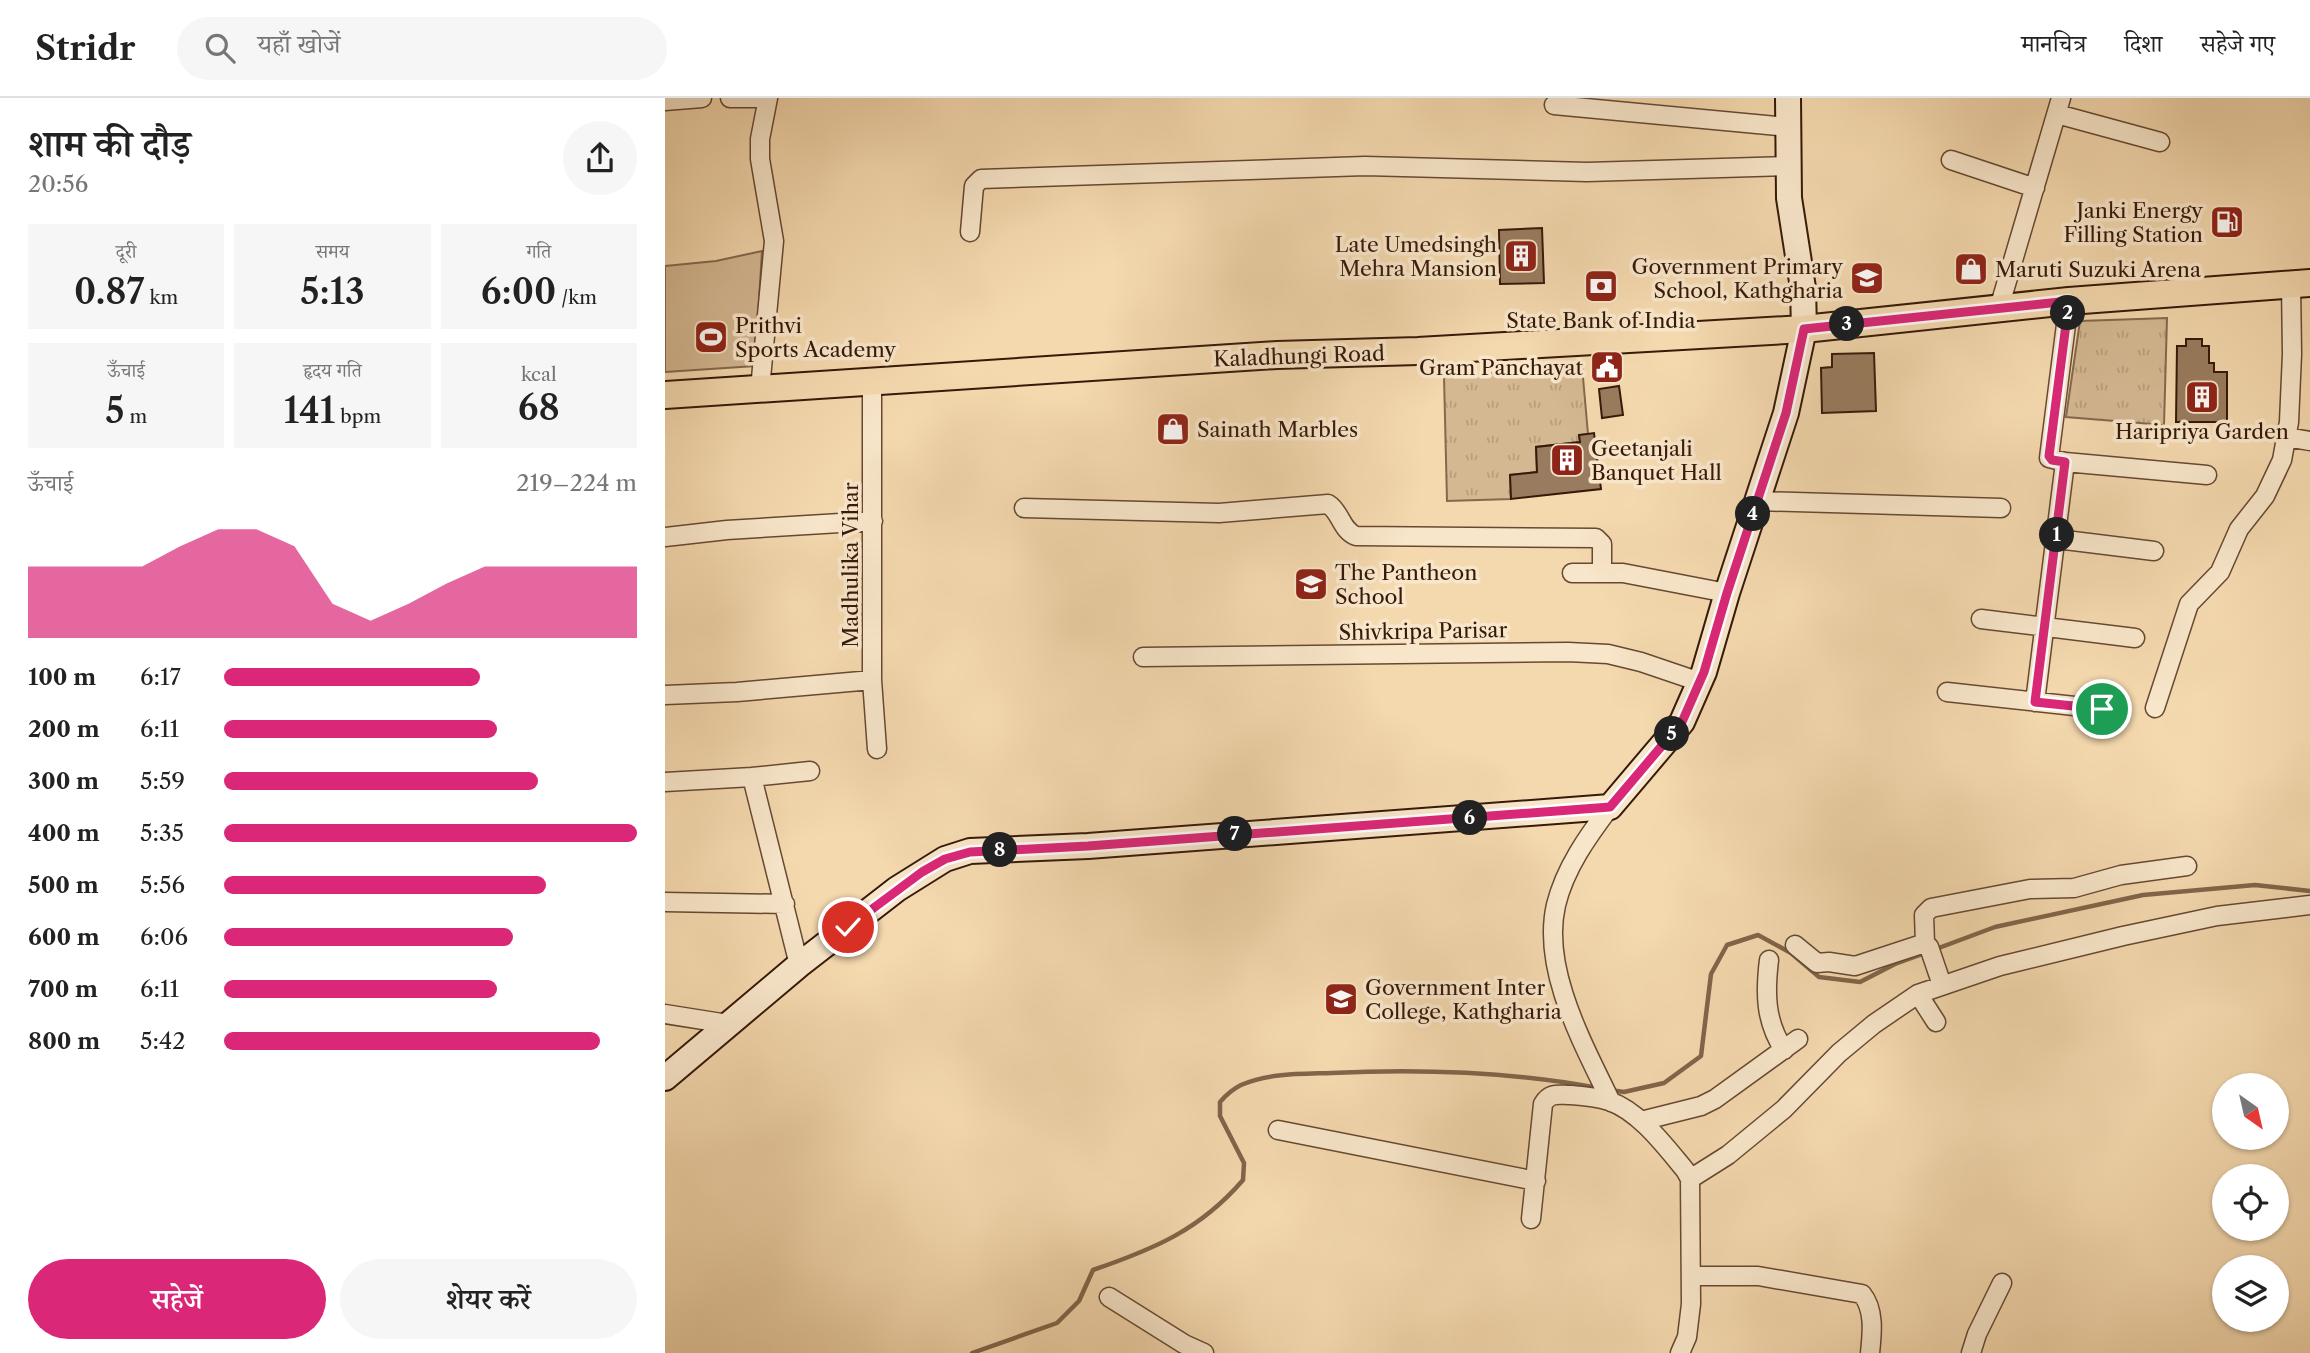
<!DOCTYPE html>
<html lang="hi">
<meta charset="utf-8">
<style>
body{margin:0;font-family:"Libre Caslon Text","Noto Serif Devanagari",serif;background:#f6f6f6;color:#222;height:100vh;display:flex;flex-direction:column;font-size:26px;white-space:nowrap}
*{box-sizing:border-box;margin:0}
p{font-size:23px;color:#767676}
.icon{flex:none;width:38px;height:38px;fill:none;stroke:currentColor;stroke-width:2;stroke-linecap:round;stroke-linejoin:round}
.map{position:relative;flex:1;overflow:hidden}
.panel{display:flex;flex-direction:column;background:#fff;width:665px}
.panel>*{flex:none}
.needle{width:46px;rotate:146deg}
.buttons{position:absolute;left:1547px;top:975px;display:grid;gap:14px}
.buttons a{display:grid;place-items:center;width:77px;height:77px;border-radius:50%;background:#fff;box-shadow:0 2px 5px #0004;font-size:35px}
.pin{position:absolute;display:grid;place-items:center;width:60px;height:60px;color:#fff;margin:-30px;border:4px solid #fff;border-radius:50%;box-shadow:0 2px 7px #0007}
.km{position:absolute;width:35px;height:35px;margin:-18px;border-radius:50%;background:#222;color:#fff;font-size:19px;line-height:35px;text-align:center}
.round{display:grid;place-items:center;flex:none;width:74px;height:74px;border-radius:37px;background:#f6f6f6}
.summary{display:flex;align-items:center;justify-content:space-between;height:119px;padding:0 28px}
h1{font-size:38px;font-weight:600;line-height:52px}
.figures{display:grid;grid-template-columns:repeat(3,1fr);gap:10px;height:119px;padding:7px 28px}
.figures div{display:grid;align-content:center;border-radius:0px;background:#f6f6f6;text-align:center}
.figures b{font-size:35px;font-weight:600}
.figures small{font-size:19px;font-weight:400}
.figures p{font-size:19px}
.chart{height:196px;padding:14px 28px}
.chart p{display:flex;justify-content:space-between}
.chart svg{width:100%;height:126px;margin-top:7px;fill:#db2777;opacity:.7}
.action{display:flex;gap:14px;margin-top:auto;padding:14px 28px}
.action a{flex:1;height:80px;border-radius:42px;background:#db2777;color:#fff;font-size:28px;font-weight:600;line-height:80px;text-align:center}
.action a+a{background:#f6f6f6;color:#222}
ul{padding:0 28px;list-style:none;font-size:23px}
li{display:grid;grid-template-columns:112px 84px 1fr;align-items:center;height:52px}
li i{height:18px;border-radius:9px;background:#db2777}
header{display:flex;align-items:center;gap:42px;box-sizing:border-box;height:98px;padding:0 35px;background:#fff;border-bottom:2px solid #e0e0e0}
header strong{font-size:33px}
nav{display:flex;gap:38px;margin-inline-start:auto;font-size:24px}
.search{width:490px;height:63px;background:#f6f6f6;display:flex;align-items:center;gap:18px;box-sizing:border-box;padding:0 24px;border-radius:38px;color:#767676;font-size:26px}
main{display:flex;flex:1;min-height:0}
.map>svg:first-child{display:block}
.grass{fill:url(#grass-tufts);stroke:#85684e;stroke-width:2}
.pitch{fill:#d4b892;stroke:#85684e;stroke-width:2}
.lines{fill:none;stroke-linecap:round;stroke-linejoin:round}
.stream{stroke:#81654a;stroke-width:4.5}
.building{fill:#997c5f;stroke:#361909;stroke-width:2}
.street-casing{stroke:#664932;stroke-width:21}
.secondary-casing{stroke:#361909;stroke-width:28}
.primary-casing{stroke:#361909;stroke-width:30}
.street{stroke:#f8e6ca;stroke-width:18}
.secondary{stroke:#f8e6ca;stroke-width:24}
.primary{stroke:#f4d8ae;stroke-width:26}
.route-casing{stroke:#fff;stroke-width:14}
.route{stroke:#db2777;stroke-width:9}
.labels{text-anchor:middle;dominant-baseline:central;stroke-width:7;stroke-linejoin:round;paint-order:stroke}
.poi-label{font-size:21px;fill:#361909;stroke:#f8e6ca;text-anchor:start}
.street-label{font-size:21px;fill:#361909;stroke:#f8e6ca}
</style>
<header>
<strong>Stridr</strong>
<div class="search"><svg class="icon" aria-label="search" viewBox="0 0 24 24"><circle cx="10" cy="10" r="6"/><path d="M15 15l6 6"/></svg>यहाँ खोजें</div>
<nav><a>मानचित्र</a><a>दिशा</a><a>सहेजे गए</a></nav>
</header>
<main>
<section class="panel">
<div class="summary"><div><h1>शाम की दौड़</h1><p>20:56</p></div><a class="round"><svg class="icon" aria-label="share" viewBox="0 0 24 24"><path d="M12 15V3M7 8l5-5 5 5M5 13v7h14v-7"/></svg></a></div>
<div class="figures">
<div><p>दूरी</p><b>0.87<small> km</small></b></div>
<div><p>समय</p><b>5:13</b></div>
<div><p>गति</p><b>6:00<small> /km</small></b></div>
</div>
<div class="figures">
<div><p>ऊँचाई</p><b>5<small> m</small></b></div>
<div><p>हृदय गति</p><b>141<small> bpm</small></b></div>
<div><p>kcal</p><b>68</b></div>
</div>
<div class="chart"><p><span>ऊँचाई</span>219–224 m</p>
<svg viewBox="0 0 160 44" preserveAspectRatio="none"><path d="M0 44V19L10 19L20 19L30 19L40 12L50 6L60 6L70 12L80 32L90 38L100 32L110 25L120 19L130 19L140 19L150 19L160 19V44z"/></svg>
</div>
<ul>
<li><b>100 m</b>6:17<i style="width:62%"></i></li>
<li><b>200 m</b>6:11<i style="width:66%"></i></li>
<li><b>300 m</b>5:59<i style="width:76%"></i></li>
<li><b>400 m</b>5:35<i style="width:100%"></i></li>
<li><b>500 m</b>5:56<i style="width:78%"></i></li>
<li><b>600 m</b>6:06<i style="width:70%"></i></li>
<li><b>700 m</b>6:11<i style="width:66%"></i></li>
<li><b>800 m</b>5:42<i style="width:91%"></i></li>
</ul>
<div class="action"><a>सहेजें</a><a>शेयर करें</a></div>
</section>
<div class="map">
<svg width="1645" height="1255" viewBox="0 0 1645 1255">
<defs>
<pattern id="grass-tufts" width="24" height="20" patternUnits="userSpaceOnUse" patternTransform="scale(1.75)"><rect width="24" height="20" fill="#d4b892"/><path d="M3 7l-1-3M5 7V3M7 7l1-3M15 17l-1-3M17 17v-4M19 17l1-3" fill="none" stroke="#b79e7d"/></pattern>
</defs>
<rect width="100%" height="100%" fill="#f4d8ae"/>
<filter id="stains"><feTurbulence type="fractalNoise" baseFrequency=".00286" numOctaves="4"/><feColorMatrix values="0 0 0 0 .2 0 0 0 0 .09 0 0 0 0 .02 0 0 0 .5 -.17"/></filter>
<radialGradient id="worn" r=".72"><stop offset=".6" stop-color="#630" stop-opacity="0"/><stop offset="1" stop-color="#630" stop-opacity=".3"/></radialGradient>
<path class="grass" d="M1502 220 1499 327 1401 319 1415 223Z
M917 268 923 336 914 337 915 344 871 349 872 374 845 377 846 401 782 403 779 279Z"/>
<path class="pitch" d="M97 153 90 268 0 274V168L51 163Z"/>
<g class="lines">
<path class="stream" d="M1271 851 1330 829 1478 797 1590 787 1645 793
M945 992 959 994 999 985 1036 958 1046 876 1062 847 1093 837 1126 855 1154 879 1195 884 1230 866 1263 854
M307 1255 392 1225 414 1203 428 1172C489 1151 535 1132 578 1082L579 1065 555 1018V1004C561 997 568 991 576 987 603 975 636 976 666 975 756 971 845 973 933 990"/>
</g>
<path class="building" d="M877 130 879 185 835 186 834 132Z
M1521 241H1537V248H1544V265H1549V274H1562V324H1511L1512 248H1521Z
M1209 255 1211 313 1157 315 1156 270 1167 269V256Z
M954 288 958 317 937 320 934 291Z
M929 335 936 391 846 401 845 377 872 374 871 349 915 344 914 337Z"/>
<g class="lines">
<g class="street-casing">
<path id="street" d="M65 0H102
M0 3 37 0
M889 7 1123 29
M1392 16 1495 44
M1286 62 1370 90
M305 134 309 88 316 81 700 68 922 74 1122 68
M1404 203 1384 360 1400 364 1542 377
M1334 210 1396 0
M207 283V582L212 651
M95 291 109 143 95 61V41L103 0
M1621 339 1645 343
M1092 403 1336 410
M359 410 554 415 663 406C676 414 676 432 691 438L931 440 937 446V475
M0 439 62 432 208 423
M1392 441 1489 453
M907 475H958L1062 495
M1316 521 1470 540
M478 559 903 554 943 556 976 564 1035 584
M1282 594 1437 611
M0 597 72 594 207 582
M1370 604 1400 364
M1490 610 1524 506 1555 474 1574 431 1600 398 1617 362 1624 324 1627 256 1626 186
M87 679 145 673
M0 684 87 679 134 867
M945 709C923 738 900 770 891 807 876 872 919 947 946 1004
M0 804 120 806
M1260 845 1259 817 1266 810 1365 791 1409 790 1456 777 1522 768
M1130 847 1152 865 1164 864 1190 868 1260 845 1264 849 1277 887
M1104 862C1100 895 1100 923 1119 952
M1253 896 1271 924
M0 916 63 926
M976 1023 1036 1008 1050 1001 1133 941
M613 1032 871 1083
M1025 1081 1063 1057 1119 1011 1174 955 1209 926 1253 896 1335 868 1458 838 1552 818 1645 807
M866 1121 878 1006C885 994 893 997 906 997 919 998 932 999 944 1003 974 1013 1000 1048 1020 1072L1025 1081 1026 1206 1022 1239 1015 1255
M1026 1178H1093L1197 1196C1210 1212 1207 1236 1205 1255
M444 1199 519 1246 539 1255
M1306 1255 1312 1236 1337 1185"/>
</g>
<g class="secondary-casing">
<path id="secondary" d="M0 980 134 867 232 791 280 761 305 753 423 748 945 709 1017 624 1039 574 1062 495 1121 315 1139 231 1138 190 1124 100 1123 0"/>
</g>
<g class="primary-casing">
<path id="primary" d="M0 297 612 257 753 253 1139 231 1404 203 1645 185"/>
</g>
<use href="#street" class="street"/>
<use href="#secondary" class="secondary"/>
<use href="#primary" class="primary"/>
</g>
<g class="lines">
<g class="route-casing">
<path id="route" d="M183 829 257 774 280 761 305 754 423 748 945 709 1017 624 1039 574 1062 495 1121 315 1139 231 1404 203 1384 358 1387 362 1400 364 1370 604 1437 611"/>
</g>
<use href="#route" class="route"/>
</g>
<defs>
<g id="fuel-square" transform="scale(1.75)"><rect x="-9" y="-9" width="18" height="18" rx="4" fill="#8f2418" stroke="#f8e6ca"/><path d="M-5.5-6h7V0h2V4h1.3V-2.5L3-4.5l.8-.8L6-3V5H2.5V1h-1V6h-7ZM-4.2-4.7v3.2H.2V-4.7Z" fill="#fff"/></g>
<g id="building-square" transform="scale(1.75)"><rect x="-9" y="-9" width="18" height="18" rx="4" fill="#8f2418" stroke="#f8e6ca"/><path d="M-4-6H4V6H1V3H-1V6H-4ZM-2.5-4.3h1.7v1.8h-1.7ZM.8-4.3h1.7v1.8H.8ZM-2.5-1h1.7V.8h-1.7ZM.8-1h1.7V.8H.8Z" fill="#fff"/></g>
<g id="shop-square" transform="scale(1.75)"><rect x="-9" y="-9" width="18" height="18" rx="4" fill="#8f2418" stroke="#f8e6ca"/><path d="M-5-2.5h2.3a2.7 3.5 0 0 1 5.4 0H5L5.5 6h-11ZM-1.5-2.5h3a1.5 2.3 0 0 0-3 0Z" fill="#fff"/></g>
<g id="school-square" transform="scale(1.75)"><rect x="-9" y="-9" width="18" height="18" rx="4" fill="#8f2418" stroke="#f8e6ca"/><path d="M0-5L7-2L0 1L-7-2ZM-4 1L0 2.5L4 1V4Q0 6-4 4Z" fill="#fff"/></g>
<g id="bank-square" transform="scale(1.75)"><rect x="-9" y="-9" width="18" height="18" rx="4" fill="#8f2418" stroke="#f8e6ca"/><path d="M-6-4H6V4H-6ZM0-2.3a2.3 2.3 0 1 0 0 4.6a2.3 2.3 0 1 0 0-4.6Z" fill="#fff"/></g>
<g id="stadium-square" transform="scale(1.75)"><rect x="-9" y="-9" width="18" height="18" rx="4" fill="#8f2418" stroke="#f8e6ca"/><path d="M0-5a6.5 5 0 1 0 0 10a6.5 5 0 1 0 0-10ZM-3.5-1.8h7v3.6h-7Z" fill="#fff"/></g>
<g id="civic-square" transform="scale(1.75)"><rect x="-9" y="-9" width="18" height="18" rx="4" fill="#8f2418" stroke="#f8e6ca"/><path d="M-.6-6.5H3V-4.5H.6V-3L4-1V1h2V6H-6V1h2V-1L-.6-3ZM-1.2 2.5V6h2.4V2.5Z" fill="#fff"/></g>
</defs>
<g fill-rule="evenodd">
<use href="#fuel-square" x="1562" y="124"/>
<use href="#building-square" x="856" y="158"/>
<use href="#shop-square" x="1306" y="171"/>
<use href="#school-square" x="1202" y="180"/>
<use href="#bank-square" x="936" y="188"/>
<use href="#stadium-square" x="46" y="239"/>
<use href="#civic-square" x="942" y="269"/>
<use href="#building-square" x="1537" y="299"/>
<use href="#shop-square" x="508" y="331"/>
<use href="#building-square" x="902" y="362"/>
<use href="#school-square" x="646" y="486"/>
<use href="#school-square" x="676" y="901"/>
</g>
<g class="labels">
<g class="poi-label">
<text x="1538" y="112" text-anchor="end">Janki Energy<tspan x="1538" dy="24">Filling Station</tspan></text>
<text x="832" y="146" text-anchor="end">Late Umedsingh<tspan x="832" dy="24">Mehra Mansion</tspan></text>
<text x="1178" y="168" text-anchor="end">Government Primary<tspan x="1178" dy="24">School, Kathgharia</tspan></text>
<text x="1330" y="171">Maruti Suzuki Arena</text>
<text x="936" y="222" text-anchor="middle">State Bank of India</text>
<text x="70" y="227">Prithvi<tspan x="70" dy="24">Sports Academy</tspan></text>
<text x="918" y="269" text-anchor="end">Gram Panchayat</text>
<text x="532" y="331">Sainath Marbles</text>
<text x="1537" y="333" text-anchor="middle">Haripriya Garden</text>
<text x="926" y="350">Geetanjali<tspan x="926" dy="24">Banquet Hall</tspan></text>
<text x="670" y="474">The Pantheon<tspan x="670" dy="24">School</tspan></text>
<text x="700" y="889">Government Inter<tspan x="700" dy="24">College, Kathgharia</tspan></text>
</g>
<g class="street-label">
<text transform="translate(634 258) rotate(-2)">Kaladhungi Road</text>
<text transform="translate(185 467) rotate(-90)">Madhulika Vihar</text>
<text transform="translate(758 533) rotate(-1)">Shivkripa Parisar</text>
</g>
</g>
<rect width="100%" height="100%" filter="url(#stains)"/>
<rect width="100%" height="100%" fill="url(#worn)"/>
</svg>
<div class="buttons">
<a><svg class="needle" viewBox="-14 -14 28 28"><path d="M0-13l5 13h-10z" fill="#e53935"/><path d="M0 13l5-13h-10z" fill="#767676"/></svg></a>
<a><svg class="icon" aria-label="locate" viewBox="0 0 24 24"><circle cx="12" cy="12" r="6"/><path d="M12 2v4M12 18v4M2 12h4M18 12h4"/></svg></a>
<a><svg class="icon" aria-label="layers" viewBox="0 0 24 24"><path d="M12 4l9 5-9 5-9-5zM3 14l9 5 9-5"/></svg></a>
</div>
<div class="pin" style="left:1437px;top:611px;background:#1e9e55"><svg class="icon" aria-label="arrive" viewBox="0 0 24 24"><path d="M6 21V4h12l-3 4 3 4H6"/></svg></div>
<div class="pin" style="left:183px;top:829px;background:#d93025"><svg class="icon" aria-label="check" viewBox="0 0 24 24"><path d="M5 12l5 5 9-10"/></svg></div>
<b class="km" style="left:1392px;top:437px">1</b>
<b class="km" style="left:1403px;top:215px">2</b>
<b class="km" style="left:1182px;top:226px">3</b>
<b class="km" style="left:1088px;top:416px">4</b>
<b class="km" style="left:1007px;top:636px">5</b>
<b class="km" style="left:805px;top:720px">6</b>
<b class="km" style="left:570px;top:736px">7</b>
<b class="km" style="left:335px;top:752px">8</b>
</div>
</main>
